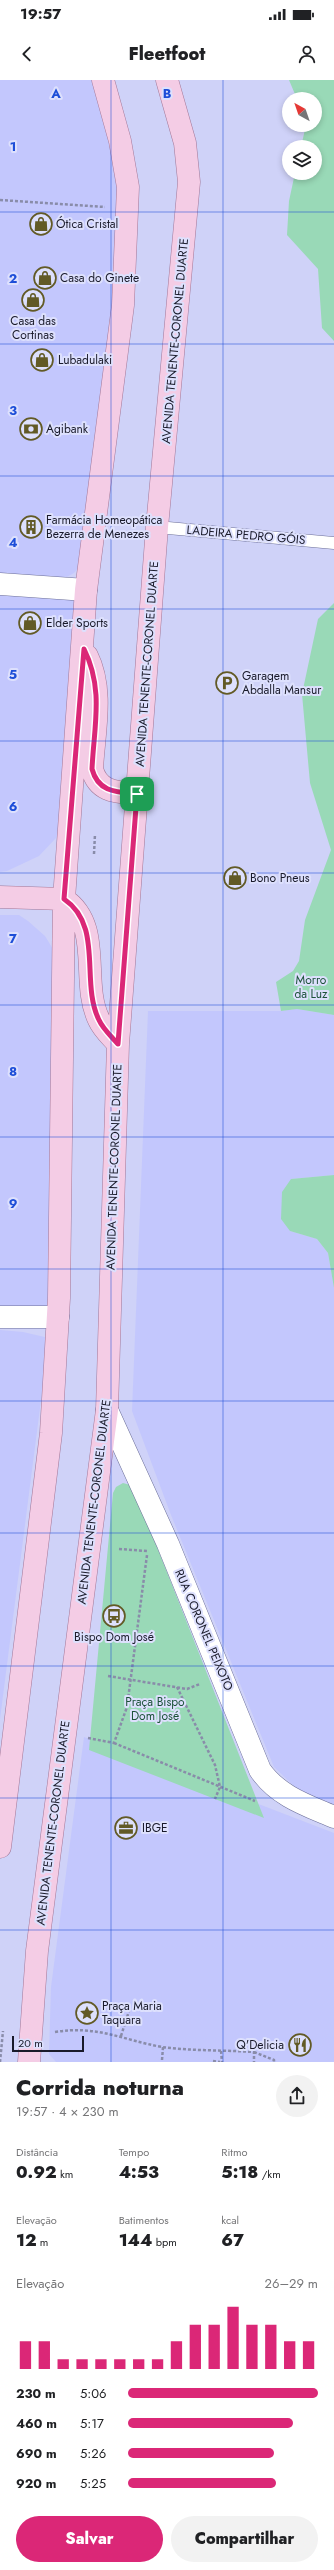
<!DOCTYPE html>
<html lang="pt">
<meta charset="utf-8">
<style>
body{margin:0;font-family:Jost,sans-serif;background:#f2f2f2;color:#202124;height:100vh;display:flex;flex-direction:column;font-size:15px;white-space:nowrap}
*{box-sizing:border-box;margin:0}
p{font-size:13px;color:#757577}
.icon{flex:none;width:22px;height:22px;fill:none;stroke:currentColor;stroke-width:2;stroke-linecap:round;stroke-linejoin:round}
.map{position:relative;height:1982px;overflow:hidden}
.panel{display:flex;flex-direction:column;background:#fff;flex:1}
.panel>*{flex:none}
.needle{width:26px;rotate:320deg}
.fabs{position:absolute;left:282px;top:12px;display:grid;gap:8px}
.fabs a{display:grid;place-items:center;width:40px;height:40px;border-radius:50%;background:#fff;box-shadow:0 2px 6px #0003;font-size:20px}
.scale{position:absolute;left:12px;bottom:10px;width:72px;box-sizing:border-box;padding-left:4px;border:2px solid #191a2a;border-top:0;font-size:11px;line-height:14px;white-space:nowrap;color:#191a2a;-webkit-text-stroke:3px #dde0fd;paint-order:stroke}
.pin{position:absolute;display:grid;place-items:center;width:34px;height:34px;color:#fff;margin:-17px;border-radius:8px;box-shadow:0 2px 6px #0006}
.round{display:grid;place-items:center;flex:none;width:42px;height:42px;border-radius:21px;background:#f2f2f2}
.head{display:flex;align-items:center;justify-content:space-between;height:68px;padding:0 16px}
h1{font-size:22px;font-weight:800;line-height:30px}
.metrics{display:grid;grid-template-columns:repeat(3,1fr);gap:6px;height:68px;padding:4px 16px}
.metrics div{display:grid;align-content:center}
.metrics b{font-size:17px;font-weight:800}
.metrics small{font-size:11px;font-weight:400}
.metrics p{font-size:11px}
.chart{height:112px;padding:8px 16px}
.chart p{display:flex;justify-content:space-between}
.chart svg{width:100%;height:72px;margin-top:4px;stroke:#db2777;stroke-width:6}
.cta{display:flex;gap:8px;margin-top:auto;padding:8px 16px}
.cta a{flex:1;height:46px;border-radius:24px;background:#db2777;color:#fff;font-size:16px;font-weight:800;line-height:46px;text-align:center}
.cta a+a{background:#f2f2f2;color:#202124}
ul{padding:0 16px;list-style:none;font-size:13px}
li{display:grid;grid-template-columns:64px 48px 1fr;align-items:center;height:30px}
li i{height:10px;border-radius:5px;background:#db2777}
.status{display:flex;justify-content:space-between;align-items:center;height:28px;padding:0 20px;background:#fff;direction:ltr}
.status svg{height:11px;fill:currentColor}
header{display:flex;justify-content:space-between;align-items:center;height:52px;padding:0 16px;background:#fff;font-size:18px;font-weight:800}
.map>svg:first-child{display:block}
.built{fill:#c3c7fd}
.green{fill:#99d9b7}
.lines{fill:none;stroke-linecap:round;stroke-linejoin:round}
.lane-casing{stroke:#6c6f99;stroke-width:13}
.street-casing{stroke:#6c6f99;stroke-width:23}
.primary-casing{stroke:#a27898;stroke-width:23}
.path{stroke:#898ca9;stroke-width:2.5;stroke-dasharray:3 2;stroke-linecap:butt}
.lane{stroke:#fff;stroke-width:12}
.street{stroke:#fff;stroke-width:22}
.primary{stroke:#f4cce5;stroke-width:22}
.route-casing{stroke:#fff;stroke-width:8}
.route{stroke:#db2777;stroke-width:5}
.grid{fill:none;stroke:#1d4ed8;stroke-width:1;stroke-opacity:0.55}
.labels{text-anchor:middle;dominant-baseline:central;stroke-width:4;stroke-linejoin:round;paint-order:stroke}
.poi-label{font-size:12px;fill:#191a2a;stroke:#dde0fd;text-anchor:start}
.street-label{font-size:12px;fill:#191a2a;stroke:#dde0fd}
.park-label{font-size:12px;fill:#1c5239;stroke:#dde0fd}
.grid-label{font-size:13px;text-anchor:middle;font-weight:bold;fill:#1d4ed8;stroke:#dde0fd;stroke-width:4;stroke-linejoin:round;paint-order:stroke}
</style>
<div class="status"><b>19:57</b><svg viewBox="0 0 49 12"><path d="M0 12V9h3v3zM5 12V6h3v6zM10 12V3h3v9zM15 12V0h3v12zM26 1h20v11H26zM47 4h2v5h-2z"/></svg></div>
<header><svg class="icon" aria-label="back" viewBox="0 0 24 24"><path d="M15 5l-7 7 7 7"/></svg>Fleetfoot<svg class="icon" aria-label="person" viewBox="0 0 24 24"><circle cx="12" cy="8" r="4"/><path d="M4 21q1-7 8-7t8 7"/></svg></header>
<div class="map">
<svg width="334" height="1982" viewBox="0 0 334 1982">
<rect width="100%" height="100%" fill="#cfd2f8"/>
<path class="built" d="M0 0H95L121 115 108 270 83 483 74 493 65 498 0 493Z
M0 514 81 515 65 736 56 758 39 776 7 791 0 792Z
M0 835H19L28 841 45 856 56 874 52 1229H0Z
M297 929 334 935V1095L291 1099 290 1151 317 1159 328 1173 334 1208V1725L297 1709 274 1687 171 1435 132 1331 148 931H281Z
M0 1250 23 1252 49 1258 0 1639Z
M84 1657 334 1753V1982H56L49 1974 51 1907Z"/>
<path class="green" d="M289 0H334V261L322 248 318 189 287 155 289 121 295 93H315V67H301L306 45H315V19H297Z
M334 523V935L297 929 281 931 276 902 293 891 299 881 305 840 331 770 310 703 302 614 318 539Z
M334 1095V1208L328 1173 317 1159 290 1151 281 1139 282 1112 291 1099Z
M123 1403 130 1405 135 1411 264 1738 89 1670 113 1413 116 1407Z"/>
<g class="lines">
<g class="lane-casing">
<path id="lane" d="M157 447 334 463"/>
</g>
<g class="street-casing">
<path id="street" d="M0 504 86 510
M0 1237H58
M107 1330 168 1464 260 1690C278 1716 306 1725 334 1737"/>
</g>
<g class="primary-casing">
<path id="primary" d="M87 576C104 610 94 652 92 689 98 712 116 712 137 714
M0 817 64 819C104 846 80 902 99 940 103 949 111 956 118 964
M0 1767 51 1353 59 1218 64 819 86 510 123 225 128 107 120 61 103 0
M29 1982 37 1871 107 1330 118 964 157 447 189 102 185 63 167 0"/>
</g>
<path class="path" d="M0 120 105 127
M94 774 95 754
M119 1469 147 1471
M108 1596 187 1609 200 1604
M177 1607 215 1685 220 1707 215 1719
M88 1658 114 1663 127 1627 147 1475
M114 1663 255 1721
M55 1952C97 1945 123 1960 162 1967 192 1971 224 1970 254 1972V1982
M121 1956 130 1928
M221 1971 222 1982
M254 1972 274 1980V1982
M162 1980 163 1967
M213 1981 220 1982
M0 1982 3 1951"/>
<use href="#lane" class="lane"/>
<use href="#street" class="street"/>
<use href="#primary" class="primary"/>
</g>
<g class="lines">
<g class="route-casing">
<path id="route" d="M84 569C104 609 94 646 92 689 98 712 116 712 137 714L118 964C111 956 103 949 99 940 80 902 104 846 64 819Z"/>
</g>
<use href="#route" class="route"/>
</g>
<path class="grid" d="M111 0V1982M223 0V1982M0 132H334M0 264H334M0 396H334M0 529H334M0 661H334M0 793H334M0 925H334M0 1057H334M0 1189H334M0 1321H334M0 1453H334M0 1586H334M0 1718H334M0 1850H334"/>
<defs>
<g id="shop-ring" transform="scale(1.15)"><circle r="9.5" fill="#dde0fd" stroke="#625a26" stroke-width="1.5"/><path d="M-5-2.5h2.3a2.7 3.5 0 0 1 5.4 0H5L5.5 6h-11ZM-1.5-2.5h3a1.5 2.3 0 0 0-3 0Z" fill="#625a26"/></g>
<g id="bank-ring" transform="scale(1.15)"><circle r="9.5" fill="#dde0fd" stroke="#625a26" stroke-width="1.5"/><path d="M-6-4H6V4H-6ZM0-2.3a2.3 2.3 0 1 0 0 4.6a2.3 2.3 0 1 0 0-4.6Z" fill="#625a26"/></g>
<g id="building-ring" transform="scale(1.15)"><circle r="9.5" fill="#dde0fd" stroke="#625a26" stroke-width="1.5"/><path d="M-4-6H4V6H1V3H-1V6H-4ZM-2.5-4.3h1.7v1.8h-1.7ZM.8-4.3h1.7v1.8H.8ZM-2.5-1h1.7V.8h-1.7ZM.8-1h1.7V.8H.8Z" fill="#625a26"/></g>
<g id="parking-ring" transform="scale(1.15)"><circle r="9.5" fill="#dde0fd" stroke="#625a26" stroke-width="1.5"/><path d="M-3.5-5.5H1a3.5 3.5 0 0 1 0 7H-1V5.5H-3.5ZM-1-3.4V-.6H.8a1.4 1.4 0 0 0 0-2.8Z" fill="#625a26"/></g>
<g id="bus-ring" transform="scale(1.15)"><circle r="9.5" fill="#dde0fd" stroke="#625a26" stroke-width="1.5"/><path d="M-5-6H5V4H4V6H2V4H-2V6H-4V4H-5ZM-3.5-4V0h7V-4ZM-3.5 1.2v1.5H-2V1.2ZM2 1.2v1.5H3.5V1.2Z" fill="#625a26"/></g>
<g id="office-ring" transform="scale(1.15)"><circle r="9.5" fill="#dde0fd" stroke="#625a26" stroke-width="1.5"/><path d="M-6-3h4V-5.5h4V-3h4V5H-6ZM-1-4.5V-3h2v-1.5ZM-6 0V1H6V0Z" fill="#625a26"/></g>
<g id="sight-ring" transform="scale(1.15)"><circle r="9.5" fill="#dde0fd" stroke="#625a26" stroke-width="1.5"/><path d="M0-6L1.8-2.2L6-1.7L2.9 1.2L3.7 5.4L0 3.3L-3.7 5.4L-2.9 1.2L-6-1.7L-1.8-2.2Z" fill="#625a26"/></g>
<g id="restaurant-ring" transform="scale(1.15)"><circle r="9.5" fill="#dde0fd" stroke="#625a26" stroke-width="1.5"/><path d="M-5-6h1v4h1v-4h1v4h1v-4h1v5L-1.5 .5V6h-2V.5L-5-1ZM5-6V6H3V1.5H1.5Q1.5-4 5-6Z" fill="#625a26"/></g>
</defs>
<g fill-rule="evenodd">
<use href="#shop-ring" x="41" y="144"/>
<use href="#shop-ring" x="45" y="198"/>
<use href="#shop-ring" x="33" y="220"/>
<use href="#shop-ring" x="42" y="280"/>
<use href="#bank-ring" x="31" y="349"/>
<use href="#building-ring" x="31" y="447"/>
<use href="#shop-ring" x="30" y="543"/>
<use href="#parking-ring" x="227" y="603"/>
<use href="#shop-ring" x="235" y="798"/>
<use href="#bus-ring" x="114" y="1536"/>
<use href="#office-ring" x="126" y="1748"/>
<use href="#sight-ring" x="87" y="1933"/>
<use href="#restaurant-ring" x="300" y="1965"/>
</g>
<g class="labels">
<g class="poi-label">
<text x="56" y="144">Ótica Cristal</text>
<text x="60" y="198">Casa do Ginete</text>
<text x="33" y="241" text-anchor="middle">Casa das<tspan x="33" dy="14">Cortinas</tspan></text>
<text x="58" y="280">Lubadulaki</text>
<text x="46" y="349">Agibank</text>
<text x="46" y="440">Farmácia Homeopática<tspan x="46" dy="14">Bezerra de Menezes</tspan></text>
<text x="46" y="543">Elder Sports</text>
<text x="242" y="596">Garagem<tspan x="242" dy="14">Abdalla Mansur</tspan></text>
<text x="250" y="798">Bono Pneus</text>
<text x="114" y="1557" text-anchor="middle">Bispo Dom José</text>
<text x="142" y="1748">IBGE</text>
<text x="102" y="1926">Praça Maria<tspan x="102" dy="14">Taquara</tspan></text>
<text x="284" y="1965" text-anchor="end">Q'Delicia</text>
</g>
<g class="street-label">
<text transform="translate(175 261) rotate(-85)">AVENIDA TENENTE-CORONEL DUARTE</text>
<text transform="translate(246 455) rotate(5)">LADEIRA PEDRO GÓIS</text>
<text transform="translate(147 584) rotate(-86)">AVENIDA TENENTE-CORONEL DUARTE</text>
<text transform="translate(114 1087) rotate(-88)">AVENIDA TENENTE-CORONEL DUARTE</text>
<text transform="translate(94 1422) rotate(-83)">AVENIDA TENENTE-CORONEL DUARTE</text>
<text transform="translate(204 1550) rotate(67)">RUA CORONEL PEIXOTO</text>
<text transform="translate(53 1743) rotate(-83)">AVENIDA TENENTE-CORONEL DUARTE</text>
</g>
<g class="park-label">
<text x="311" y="900">Morro<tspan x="311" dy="14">da Luz</tspan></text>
<text x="155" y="1622">Praça Bispo<tspan x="155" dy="14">Dom José</tspan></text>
</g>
</g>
<g class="grid-label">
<text x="56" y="18">A</text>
<text x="167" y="18">B</text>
<text x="13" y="71">1</text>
<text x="13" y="203">2</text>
<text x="13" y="335">3</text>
<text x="13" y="467">4</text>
<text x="13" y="599">5</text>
<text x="13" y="731">6</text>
<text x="13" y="863">7</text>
<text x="13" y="996">8</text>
<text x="13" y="1128">9</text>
</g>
</svg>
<div class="fabs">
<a><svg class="needle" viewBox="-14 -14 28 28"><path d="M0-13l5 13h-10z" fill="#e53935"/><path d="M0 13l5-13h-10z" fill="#757577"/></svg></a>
<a><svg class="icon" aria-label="layers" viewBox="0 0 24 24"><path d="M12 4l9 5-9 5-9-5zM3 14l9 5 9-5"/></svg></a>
</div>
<div class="scale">20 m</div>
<div class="pin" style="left:137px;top:714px;background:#1e9e55"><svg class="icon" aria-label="arrive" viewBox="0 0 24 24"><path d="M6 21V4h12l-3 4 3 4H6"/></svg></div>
</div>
<section class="panel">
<div class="head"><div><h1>Corrida noturna</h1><p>19:57 · 4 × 230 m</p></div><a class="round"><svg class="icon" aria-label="share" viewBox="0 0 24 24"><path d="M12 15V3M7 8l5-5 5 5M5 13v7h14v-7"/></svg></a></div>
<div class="metrics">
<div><p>Distância</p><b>0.92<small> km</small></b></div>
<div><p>Tempo</p><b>4:53</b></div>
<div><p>Ritmo</p><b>5:18<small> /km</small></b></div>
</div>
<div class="metrics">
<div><p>Elevação</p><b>12<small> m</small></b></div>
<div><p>Batimentos</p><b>144<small> bpm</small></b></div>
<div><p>kcal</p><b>67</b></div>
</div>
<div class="chart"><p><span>Elevação</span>26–29 m</p>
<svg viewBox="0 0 160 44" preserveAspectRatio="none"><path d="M5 44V27M15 44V27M25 44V38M35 44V38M45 44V38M55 44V38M65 44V38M75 44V38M85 44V27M95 44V17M105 44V17M115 44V6M125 44V17M135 44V17M145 44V27M155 44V27"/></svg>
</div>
<ul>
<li><b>230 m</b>5:06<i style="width:100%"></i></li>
<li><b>460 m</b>5:17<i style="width:87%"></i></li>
<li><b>690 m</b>5:26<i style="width:77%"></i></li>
<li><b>920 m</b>5:25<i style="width:78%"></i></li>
</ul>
<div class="cta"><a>Salvar</a><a>Compartilhar</a></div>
</section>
